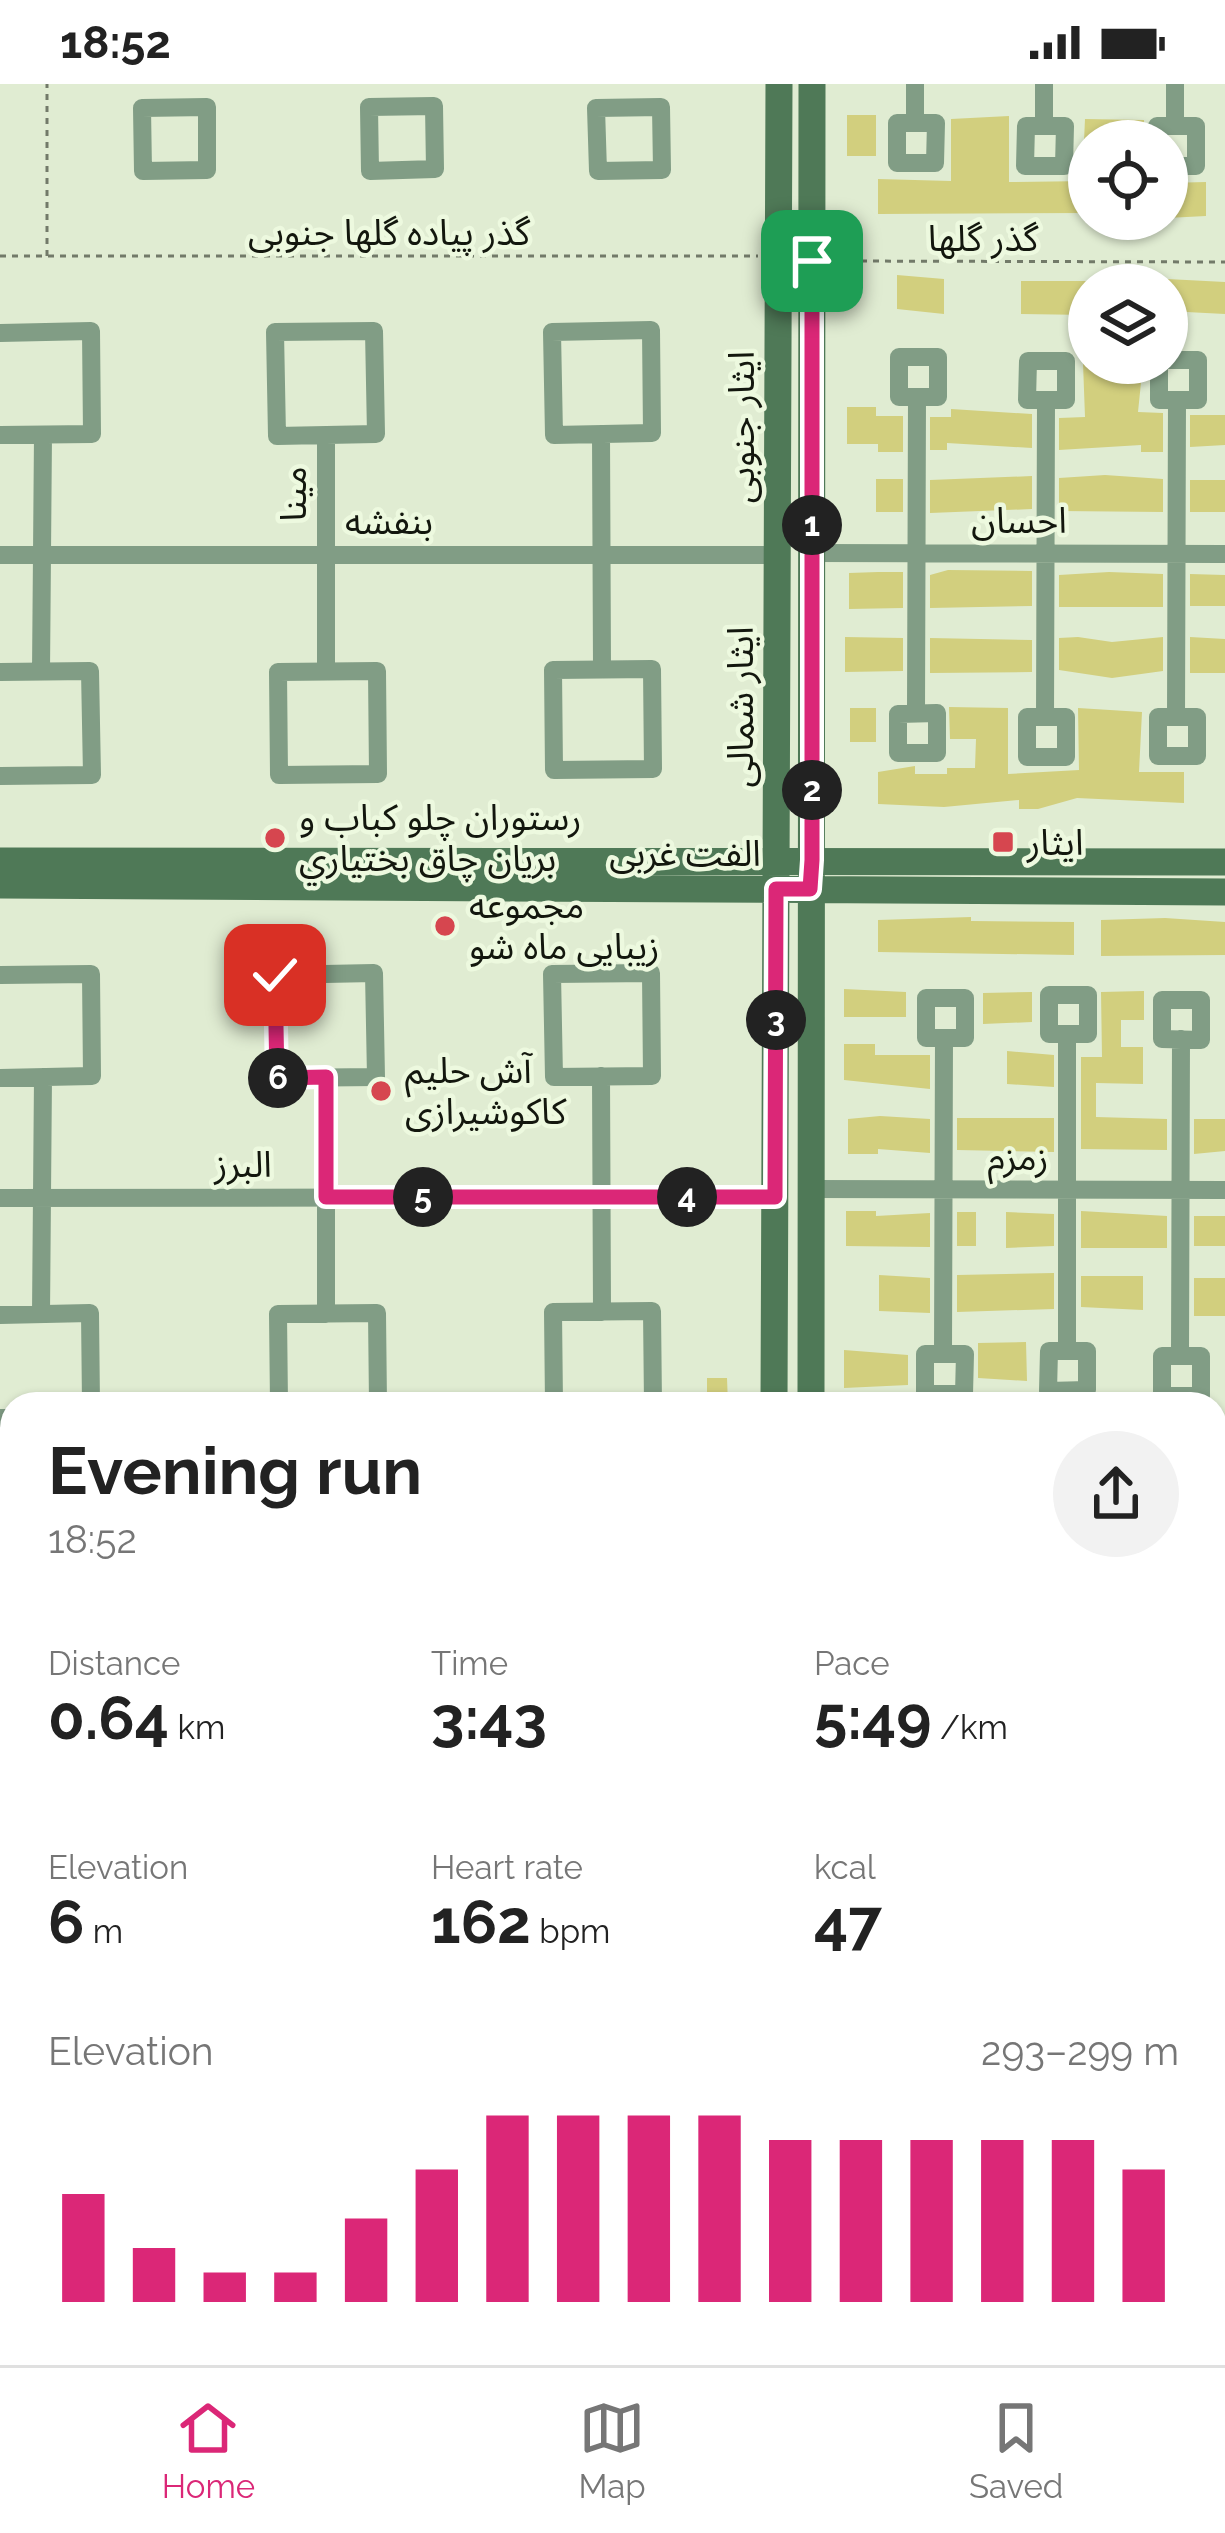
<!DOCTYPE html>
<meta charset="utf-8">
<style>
body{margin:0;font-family:Raleway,"Noto Sans Arabic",sans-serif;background:#f2f2f2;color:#222;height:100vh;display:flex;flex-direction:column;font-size:45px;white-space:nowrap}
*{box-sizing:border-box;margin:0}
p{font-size:39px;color:#767676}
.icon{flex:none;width:66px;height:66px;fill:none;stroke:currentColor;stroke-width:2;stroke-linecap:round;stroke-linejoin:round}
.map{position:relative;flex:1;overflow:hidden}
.panel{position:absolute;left:0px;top:1308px;width:1227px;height:975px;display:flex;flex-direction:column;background:#fff;border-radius:36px 36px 0 0;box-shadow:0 3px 9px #0004}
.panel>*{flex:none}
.tools{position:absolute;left:1068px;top:36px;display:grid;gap:24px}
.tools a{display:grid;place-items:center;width:120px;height:120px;border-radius:50%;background:#fff;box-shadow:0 3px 9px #0004;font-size:60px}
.pin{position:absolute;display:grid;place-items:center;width:102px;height:102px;color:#fff;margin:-51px;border-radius:24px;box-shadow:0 6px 18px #0006}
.km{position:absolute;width:60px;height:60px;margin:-30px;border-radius:50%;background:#222;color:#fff;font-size:33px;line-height:60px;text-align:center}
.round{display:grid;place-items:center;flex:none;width:126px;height:126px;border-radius:63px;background:#f2f2f2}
.overview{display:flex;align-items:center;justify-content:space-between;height:204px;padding:0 48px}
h1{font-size:66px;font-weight:700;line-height:90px}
.stats{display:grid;grid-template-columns:repeat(3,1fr);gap:18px;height:204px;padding:12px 48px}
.stats div{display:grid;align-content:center}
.stats b{font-size:60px;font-weight:700}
.stats small{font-size:33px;font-weight:400}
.stats p{font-size:33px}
.chart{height:336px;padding:24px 48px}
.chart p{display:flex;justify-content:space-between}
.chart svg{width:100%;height:216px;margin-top:12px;stroke:#db2777;stroke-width:6}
.status{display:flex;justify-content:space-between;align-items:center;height:84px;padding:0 60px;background:#fff;direction:ltr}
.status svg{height:33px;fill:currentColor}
.tabs{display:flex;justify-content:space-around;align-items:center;height:168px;border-top:3px solid #e0e0e0;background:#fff;font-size:33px;color:#767676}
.tabs a{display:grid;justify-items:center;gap:6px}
.tabs .current{color:#db2777}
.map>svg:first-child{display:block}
.built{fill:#d4e3c2}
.green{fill:#e0c58b}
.building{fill:#d2cf7e}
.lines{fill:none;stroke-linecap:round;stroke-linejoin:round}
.path{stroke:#727a69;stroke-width:3;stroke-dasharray:6 6;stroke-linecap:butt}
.lane{stroke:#819d85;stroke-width:9}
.street{stroke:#819d85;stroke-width:18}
.secondary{stroke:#4f7957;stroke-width:27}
.route-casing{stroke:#fff;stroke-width:24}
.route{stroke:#db2777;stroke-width:15}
.poi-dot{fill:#d6464f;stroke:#edf9df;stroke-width:4.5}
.labels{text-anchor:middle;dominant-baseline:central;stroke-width:9;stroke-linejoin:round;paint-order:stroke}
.street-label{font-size:36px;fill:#13170e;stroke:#edf9df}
.poi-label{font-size:36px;fill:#13170e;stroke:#edf9df;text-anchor:start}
</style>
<div class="status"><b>18:52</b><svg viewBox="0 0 49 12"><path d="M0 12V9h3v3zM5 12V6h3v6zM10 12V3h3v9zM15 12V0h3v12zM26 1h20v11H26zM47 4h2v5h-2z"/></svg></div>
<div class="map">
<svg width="1225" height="2281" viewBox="0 0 1225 2281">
<rect width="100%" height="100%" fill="#e0ecd2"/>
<path class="built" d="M0 1420H12V1560H0Z
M0 2006H12V2094H0Z"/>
<path class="green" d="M119 2271H221V2281H119Z"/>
<path class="building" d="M847 31H876V72H847Z
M1009 32V98L1089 97V129L878 130V95L951 97V35Z
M1085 35 1144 36V57H1084Z
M1206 98V132L1167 134V99Z
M897 191 944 195V230L897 225Z
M1167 195 1225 198V230L1167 227Z
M1021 197H1089V231L1021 230Z
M1083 279H1143L1138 328 1163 329V368H1141V361L1059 366V334L1085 333Z
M847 323H876V332H903V368H878V360H847Z
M951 325 1032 330V364L947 359V366H930V333H951Z
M1190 331H1225V361L1190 363Z
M1105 391 1163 395V428L1059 427V394Z
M1032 392V425L930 429V396Z
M876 395H903V428H876Z
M1190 396H1225V428H1190Z
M948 486 1032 487V522L930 524V491Z
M878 488H903V524L849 525V489Z
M1109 488 1163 490V523H1059V491Z
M1190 490 1225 491V522H1190Z
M845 553 903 554V587L845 588Z
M1078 553 1112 558 1163 553V587L1112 594 1059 586V554Z
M1190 553 1225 555V589H1190Z
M930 554 1032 556V588L930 589Z
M949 623 1008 624V690L1079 686 1078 624 1142 628 1139 688H1184V719L1077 714 1038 725H1019V716L944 723 878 720V688L915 682V690H947V684H975L976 655H950Z
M850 624H876V658H850Z
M971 833V837L1074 838V871L878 868V836Z
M1165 834 1225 838V871L1101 872V836Z
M844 905 906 908V933H844Z
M1144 907V936H1121V963H1143V1000L1096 999V1033L1167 1035V1066L1081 1065V973H1102L1101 908Z
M1032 908V938L983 940V909Z
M844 960H875V971H930V1005L844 996Z
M1007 967 1054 971V1003L1007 1000Z
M880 1032 930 1035V1069L878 1065V1070H848V1035Z
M957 1034H1054V1068L957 1066Z
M1194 1035H1225V1067L1194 1070Z
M846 1127H876V1132L930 1129V1163L846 1162Z
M1081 1127 1167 1132V1164H1081Z
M957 1128H976V1162H957Z
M1006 1128 1054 1130V1162L1006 1164Z
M1194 1132H1225V1162H1194Z
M1054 1189V1225L957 1228V1191Z
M879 1191 930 1194V1229L879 1227Z
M1081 1192H1143V1226L1081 1223Z
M1194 1194H1225V1232H1194Z
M1026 1258 1027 1297 978 1294V1259Z
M844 1266 908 1271V1301L844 1304Z
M707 1294H727L728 1320H707Z"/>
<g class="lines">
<path class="path" d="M0 172H758
M47 172V0
M837 177 1225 178
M0 1401H12
M1215 1402H1225
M0 1579H12"/>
<path class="lane" d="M633 2271V2281
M662 2271 672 2281
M727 2271 733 2281"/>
<path class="street" d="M434 22 435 85 370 87 369 23Z
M207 23V86L143 87 142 24Z
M661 23 662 86 598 87 596 24Z
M897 39H936L935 79H897Z
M915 39V0
M1026 42H1065L1064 82H1025Z
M1044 42V0
M1175 42V0
M1157 57V42H1196V82H1167
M651 246 652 349 554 351 552 248Z
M374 247 376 350 277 352 275 248Z
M0 249 91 247 92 350 0 351
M899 273H938V313H899Z
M1028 277H1066V316H1027Z
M1159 279V316H1198V276H1167
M601 350 602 585
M326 351V587
M812 469 1225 470
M0 471H777
M652 585 653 685 554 686 553 586Z
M377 587 378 690 279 691 278 588Z
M0 588 90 587 92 691 0 692
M41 588 43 351
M916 629 917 313
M937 629V669H898V630Z
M1027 633H1066V673H1027Z
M1045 633 1046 316
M1158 633H1197V672H1158Z
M1176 633 1177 316
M374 889 376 993 277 994 275 891Z
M651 889 652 992 554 993 552 890Z
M0 891 91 890 92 992 0 994
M1049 911H1088V950H1049Z
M926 914H965V954H926Z
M1162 916H1201V956L1162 955Z
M601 992 602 1228
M326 993V1230
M811 1105 1225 1106
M0 1114 775 1113
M41 1230 43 993
M0 1231 90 1229 91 1320
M1049 1267H1087V1306L1048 1307Z
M1067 1267V950
M925 1270H965L964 1310H925Z
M943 1270 944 954
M1162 1272H1201V1312H1162Z
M1180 1272 1181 955
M279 1320 278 1230 377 1229 378 1320
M554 1320 553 1228 652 1227 653 1320
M0 1334H12
M1215 1701H1225
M0 1851H12
M1215 2000H1225"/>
<path class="secondary" d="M0 777 1225 778
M0 801 1225 808
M774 1320 779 0
M811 1320 812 0
M0 2165H12
M1215 2170H1225
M0 2201H12
M1215 2204H1225
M782 2281V2271
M816 2281V2271"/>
</g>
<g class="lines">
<g class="route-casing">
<path id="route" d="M275 891 277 994 326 993V1113H775L776 805H810L812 776V177"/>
</g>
<use href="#route" class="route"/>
</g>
<g class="poi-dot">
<circle cx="275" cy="754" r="12"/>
<rect x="991" y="746" width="24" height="24" rx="6"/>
<circle cx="445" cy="842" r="12"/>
<circle cx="381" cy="1007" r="12"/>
</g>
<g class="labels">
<g class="street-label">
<text x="389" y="148">گذر پیاده گلها جنوبی</text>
<text x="983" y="154">گذر گلها</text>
<text transform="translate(741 343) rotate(-90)">ایثار جنوبی</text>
<text transform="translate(293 410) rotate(-90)">مینا</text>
<text x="1019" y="436">احسان</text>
<text x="389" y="437">بنفشه</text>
<text transform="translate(740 623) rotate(-90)">ایثار شمالی</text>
<text x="685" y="769">الفت غربی</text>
<text x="1018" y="1073">زمزم</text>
<text x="243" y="1080">البرز</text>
</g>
<g class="poi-label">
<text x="299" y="733">رستوران چلو كباب و<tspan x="299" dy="41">بريان چاق بختياري</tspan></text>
<text x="1027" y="758">ایثار</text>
<text x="469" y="821">مجموعه<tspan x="469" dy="41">زیبایی ماه شو</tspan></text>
<text x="405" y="986">آش حلیم<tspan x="405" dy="41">کاکوشیرازی</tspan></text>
</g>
</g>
</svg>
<div class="tools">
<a><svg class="icon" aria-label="locate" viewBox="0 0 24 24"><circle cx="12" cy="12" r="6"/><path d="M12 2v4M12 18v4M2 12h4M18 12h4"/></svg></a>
<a><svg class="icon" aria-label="layers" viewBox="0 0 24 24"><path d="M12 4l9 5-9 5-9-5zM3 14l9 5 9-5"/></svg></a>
</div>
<div class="pin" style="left:812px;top:177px;background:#1e9e55"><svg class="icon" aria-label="arrive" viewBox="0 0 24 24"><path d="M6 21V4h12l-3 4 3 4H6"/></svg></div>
<div class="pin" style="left:275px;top:891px;background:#d93025"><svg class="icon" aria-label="check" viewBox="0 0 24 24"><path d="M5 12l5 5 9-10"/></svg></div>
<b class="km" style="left:812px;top:441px">1</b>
<b class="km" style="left:812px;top:706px">2</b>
<b class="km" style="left:776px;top:936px">3</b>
<b class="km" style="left:687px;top:1113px">4</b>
<b class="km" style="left:423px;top:1113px">5</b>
<b class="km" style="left:278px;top:994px">6</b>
<section class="panel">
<div class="overview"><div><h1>Evening run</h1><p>18:52</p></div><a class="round"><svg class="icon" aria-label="share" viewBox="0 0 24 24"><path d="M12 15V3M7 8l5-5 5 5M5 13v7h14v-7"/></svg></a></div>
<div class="stats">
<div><p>Distance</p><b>0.64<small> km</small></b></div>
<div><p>Time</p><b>3:43</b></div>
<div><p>Pace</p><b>5:49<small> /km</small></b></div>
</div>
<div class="stats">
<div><p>Elevation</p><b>6<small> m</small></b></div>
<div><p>Heart rate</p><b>162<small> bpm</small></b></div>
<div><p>kcal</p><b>47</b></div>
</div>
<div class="chart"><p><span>Elevation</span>293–299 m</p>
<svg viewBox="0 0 160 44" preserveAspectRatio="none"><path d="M5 44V22M15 44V33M25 44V38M35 44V38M45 44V27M55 44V17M65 44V6M75 44V6M85 44V6M95 44V6M105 44V11M115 44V11M125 44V11M135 44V11M145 44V11M155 44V17"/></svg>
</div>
</section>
</div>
<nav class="tabs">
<a class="current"><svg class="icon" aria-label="home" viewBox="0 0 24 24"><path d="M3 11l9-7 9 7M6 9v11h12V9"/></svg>Home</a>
<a><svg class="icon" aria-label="map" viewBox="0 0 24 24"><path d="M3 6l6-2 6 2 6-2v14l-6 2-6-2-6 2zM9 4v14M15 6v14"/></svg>Map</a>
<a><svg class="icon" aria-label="saved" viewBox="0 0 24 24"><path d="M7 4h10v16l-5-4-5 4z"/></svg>Saved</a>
</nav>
